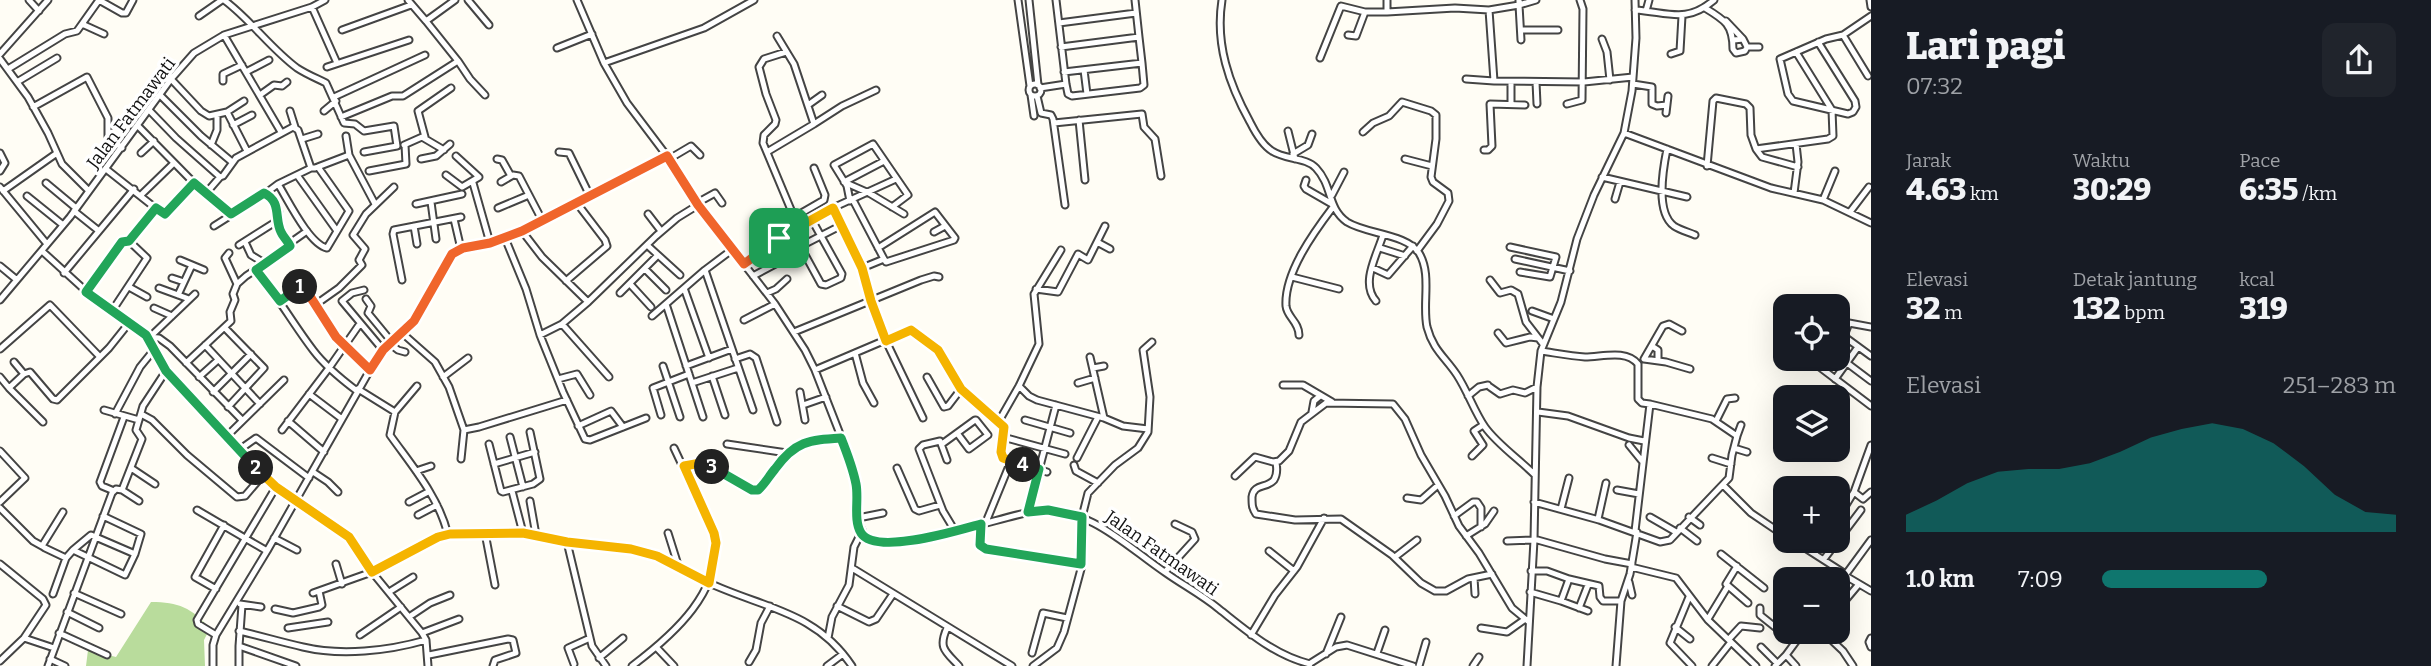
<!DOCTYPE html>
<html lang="id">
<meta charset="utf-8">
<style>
body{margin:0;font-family:Bitter,serif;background:#20242c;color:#f1f3f6;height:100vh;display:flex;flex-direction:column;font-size:26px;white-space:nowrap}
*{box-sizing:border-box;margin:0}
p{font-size:23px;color:#9ea1a6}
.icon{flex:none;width:38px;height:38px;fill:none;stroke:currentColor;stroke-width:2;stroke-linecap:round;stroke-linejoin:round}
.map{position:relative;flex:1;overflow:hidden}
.drawer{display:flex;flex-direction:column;background:#171b24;width:560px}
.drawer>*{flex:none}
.tools{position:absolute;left:1773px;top:294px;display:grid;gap:14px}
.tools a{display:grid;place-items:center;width:77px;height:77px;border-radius:14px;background:#171b24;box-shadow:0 7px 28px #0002;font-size:35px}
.pin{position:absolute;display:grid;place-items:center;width:60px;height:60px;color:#fff;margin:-30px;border-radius:14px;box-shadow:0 4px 10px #0006}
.km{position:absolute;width:35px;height:35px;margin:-18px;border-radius:50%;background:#222;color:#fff;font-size:19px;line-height:35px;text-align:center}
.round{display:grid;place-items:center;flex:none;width:74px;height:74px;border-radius:14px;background:#20242c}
.overview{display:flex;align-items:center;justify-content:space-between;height:119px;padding:0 35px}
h1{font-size:38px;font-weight:800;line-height:52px}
.stats{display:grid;grid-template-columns:repeat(3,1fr);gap:10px;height:119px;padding:7px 35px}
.stats div{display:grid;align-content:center}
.stats b{font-size:30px;font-weight:800}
.stats small{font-size:19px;font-weight:400}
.stats p{font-size:19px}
.chart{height:196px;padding:14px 35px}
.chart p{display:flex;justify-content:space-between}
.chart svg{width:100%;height:126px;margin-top:7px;fill:#0f766e;opacity:.7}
ul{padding:0 35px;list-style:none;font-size:23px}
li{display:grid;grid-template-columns:112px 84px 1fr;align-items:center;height:52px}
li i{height:18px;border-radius:9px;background:#0f766e}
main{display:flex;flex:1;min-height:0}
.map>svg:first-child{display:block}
.forest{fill:#b9dc9c}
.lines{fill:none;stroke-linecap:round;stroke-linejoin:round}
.minor-casing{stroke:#444;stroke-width:9}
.minor{stroke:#fff;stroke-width:5}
.split-1-casing{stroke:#fff;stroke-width:14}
.split-2-casing{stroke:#fff;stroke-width:14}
.split-3-casing{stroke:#fff;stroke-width:14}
.split-4-casing{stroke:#fff;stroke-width:14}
.split-5-casing{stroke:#fff;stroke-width:14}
.split-1{stroke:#f0652b;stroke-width:9}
.split-2{stroke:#22a559;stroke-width:9}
.split-3{stroke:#f5b400;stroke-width:9}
.split-4{stroke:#22a559;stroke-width:9}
.split-5{stroke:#f5b400;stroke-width:9}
.labels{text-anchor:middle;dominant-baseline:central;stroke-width:7;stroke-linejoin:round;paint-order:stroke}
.street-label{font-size:18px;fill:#111;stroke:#fff}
</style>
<main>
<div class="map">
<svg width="1871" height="666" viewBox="0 0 1871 666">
<rect width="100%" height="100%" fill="#fffdf5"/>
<path class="forest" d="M151 602C179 602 191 608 210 628L204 640 205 666H86L88 650 116 657Z"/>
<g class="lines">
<g class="minor-casing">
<path id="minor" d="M29 0 39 11
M99 0 122 13H126L133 0
M224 0C251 20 270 48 297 68 306 74 316 78 326 83L344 123 355 124 364 131 394 126
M408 0 426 21 455 0
M468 0 489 25
M577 0 604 63 627 103 667 156 698 205 775 304 805 350 815 370 847 452 856 485 859 524 865 536C893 556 1002 516 1039 510 1091 508 1126 546 1166 573 1183 585 1202 595 1219 609 1247 631 1274 655 1310 664
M1018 0 1030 86
M1029 0 1038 85
M1056 0 1066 84 1068 94 1072 96 1140 88 1144 85 1142 63 1064 72
M1222 0C1215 44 1229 84 1250 122 1255 132 1262 145 1272 151 1285 160 1306 157 1316 168 1333 186 1327 208 1347 222 1366 234 1407 234 1419 253 1432 274 1422 304 1427 327 1433 350 1445 357 1457 375 1468 392 1474 411 1485 427 1497 444 1520 460 1535 475
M1387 0V12L1455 8 1489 10 1494 81 1584 82 1633 77
M1870 0 1871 7
M312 7 337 63
M1705 8C1725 20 1733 25 1733 49L1736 53 1745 51 1747 47 1743 39 1734 40
M1489 10 1519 5V0
M1635 10C1668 12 1686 24 1714 0
M1646 11 1649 0
M199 16 222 0
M1726 21 1743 39
M1059 23 1136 13
M82 24 104 34
M342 30 411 5
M1521 30H1558
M224 35 281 132
M1348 35 1356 36 1365 12
M1843 35 1871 16
M1139 37 1142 63
M1602 39 1607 52 1610 80
M1521 40 1519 5 1536 0
M1818 42 1855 101 1856 107 1853 112 1848 114 1793 101 1788 94 1780 59 1826 39 1843 35 1868 76
M1061 47 1139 37 1135 0
M1747 47H1759
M557 48 592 34
M786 52 764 59 759 67 766 94 776 120 775 124 764 135 763 143 794 217
M1796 52 1832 110 1833 136 1828 139 1756 149 1762 157 1798 167
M0 54 48 0
M1671 54 1680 51 1682 16
M1320 58 1341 6 1365 12H1387
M0 59 28 97 48 133 62 164 89 191
M458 61 470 79 485 95
M604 63 704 28 754 0
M327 67 409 40
M8 69 65 34 77 31 99 0
M1084 70 1087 94
M246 72 269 60
M171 79 201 111 209 116 227 112 244 101
M1466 79 1494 81
M223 81V74L242 65
M17 82 57 58
M1536 82 1537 104
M1511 83V104
M1029 90a6 6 0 1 1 12 0a6 6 0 1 1-12 0Z
M1633 84 1652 87V104L1657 106 1667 105
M1040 88 1066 84
M160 95 201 136 232 162
M260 95 274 85 282 86 287 82
M1031 95 1034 116
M1037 96 1041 113 1051 115 1053 119 1065 205
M334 97 425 55
M1567 104 1582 100 1583 9 1580 0
M808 105 822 95
M33 107 87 77 108 118V137L122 148
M149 110 176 138 220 177 223 176 236 158 293 127 298 130 311 168H315L349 155
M290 111 295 127
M324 111 336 101
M227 112 247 151
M1666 113 1668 96
M341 117 392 96H403L458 61 426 21
M1079 120 1085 180
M1054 123 1142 114 1144 127 1155 139 1161 176
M814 124 842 106 876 90
M233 125 252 115
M138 126 194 183 231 214
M1288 131 1295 159
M1363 132 1373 123 1389 116 1402 102 1431 111 1436 115V139L1431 177 1433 182 1448 193 1449 201 1437 224 1417 251
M1624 133 1771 188 1823 200 1871 223
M346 136 349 155 375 204
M425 137 418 111 451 88
M302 139 318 134
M211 145 217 130V115
M404 145 422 137 444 150
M1667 149C1663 169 1655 212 1674 226 1680 230 1688 232 1695 235
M1484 150H1488L1492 146 1490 104 1525 105
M364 152 397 146 394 126
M559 152 569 153 590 196
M767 152 814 124 794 64 777 36
M0 153 5 163 0 171
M141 153 154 141
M1293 154 1308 145 1312 134
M421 159 436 156 450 144
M497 159 502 160 511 176
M669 159 691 146 700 155
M1405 159 1432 166
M884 161 844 182 869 193 904 214
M1707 166 1713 101 1716 98 1746 104 1750 108 1751 135 1756 149
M106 169 163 214 194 183
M369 171 406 164 405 145
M297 175 337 231
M446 175 462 187 479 177 456 156
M1602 177 1687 197
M1306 180 1304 186 1306 189 1332 204
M501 182 513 175 519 176 542 220
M46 183 76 208
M473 183 490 243
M278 184C288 200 309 244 327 248L349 211 318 167
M0 187 47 244
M3 191 57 153
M207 192 220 177
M266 193 278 184 311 168
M1794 193 1798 162 1796 144
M141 195 174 163
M1332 195 1344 172
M27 196 63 225
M1615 199 1620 182
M853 200 884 259
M1823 200 1835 171
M850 201 847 186 834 165 873 144 908 195 892 207
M431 202 436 239
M697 203 715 193 722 203
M416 204 462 194
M498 208 529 195
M833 208 857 255 886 341 923 418
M74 211 99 231
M1850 212 1869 187
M648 214 661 231
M454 219 461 249
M277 221 281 233 290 243
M214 226 266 193 279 212 277 221 239 245
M414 226 417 244
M522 231 542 257 588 302 562 324 540 335
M792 231 821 284 826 285 841 278 842 274 812 220
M934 232 945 226
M505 238 526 289 540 335 563 392 585 439 590 440 646 418
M779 238 777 231 779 226 824 200 825 195 814 168
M129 241 156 208
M245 242 251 255 266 264
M1097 242 1110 249
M647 245 680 275
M801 246 842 225
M1510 247 1556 257 1550 277 1520 272
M1380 248 1405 256
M42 251 87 292 146 335 166 371 263 475 276 487 349 536 372 572 422 633 426 640 428 666
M229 253 225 258 237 284
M1515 259 1570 271
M180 260 204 270
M744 264 779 238 837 206 896 179
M0 266 17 280
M862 268 884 259 886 262 954 240 955 238 935 212 878 248
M1373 268 1388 275 1413 246
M645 269 666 290
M256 270C277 295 293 324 313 350 325 366 341 379 357 391
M705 270 753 410
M64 273 134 189
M753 276 781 261
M1292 277 1339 289
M172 278 184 282
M402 280 393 234 394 230 461 217
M1490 280 1500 293 1511 290 1518 294 1526 322 1543 344
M566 281 607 246 605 240 576 202
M630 284 651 307
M129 287 147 297
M159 288 189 299
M684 288 709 358
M1036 289 1058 292 1078 254 1088 260 1105 226
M364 290 352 293 342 301 383 350
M87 292 122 242 129 241 147 258 112 311
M620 293 658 255
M767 293 776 289 787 279
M178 295 192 265
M366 299 371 306 368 313 391 341
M0 300 70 217 171 79 194 53 224 35 312 7 325 0
M280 301 302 286 315 305
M1376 301C1360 283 1377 255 1383 235
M588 302 656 236 677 218 698 205
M666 304 703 417
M154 308 172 316
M1532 311 1554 319
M652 316 705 270 733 249
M744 320 775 304
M562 324 609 377
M225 328 264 368 228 407
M401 332 435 362 449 387 464 430 479 427 567 400
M794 332 921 280 934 276 939 277
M1838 332 1871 356
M1498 333 1506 343 1530 337 1538 338
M1299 335C1299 322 1287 317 1286 306 1284 273 1314 232 1333 207
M151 336 195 294
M147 337 159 338 170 346 242 420
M389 343 398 350 405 352
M1838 343 1844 336 1849 323 1871 327
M205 345 260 404
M1652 346 1658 350V360
M0 349 50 305 100 357
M1541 351C1555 353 1571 356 1585 357 1602 357 1626 349 1638 364V399L1642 403 1650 404 1635 531
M855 353 863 383 874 403
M1090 357 1104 418
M735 359 750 354 756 358 777 422
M1644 359 1663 326 1669 324 1682 331
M1644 359 1666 362 1690 369
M1809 359 1871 406
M14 362 24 374
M186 363 231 321 230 312 235 300 233 294 237 284 246 276 288 248 290 243 307 231
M1847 363 1871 381
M663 366 680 417
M686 366 732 349
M1093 368 1104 366
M370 370 336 337 315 305 339 288 362 265 359 260 365 249 353 235 366 214 394 187
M815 370 909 330 940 353 961 389 948 406 944 407 927 377
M712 376 725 415
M0 377 9 388 24 374 30 372 53 399 57 400 109 348 129 323
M199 377 218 360
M443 377 468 358
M558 379 577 374 590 395
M1835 379 1858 347
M692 383 738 368
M1078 383 1095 378
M1283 385H1303L1332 402
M1019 386 1029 396 1037 400 1104 418 1123 426 1148 429
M1490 387 1500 394 1513 390 1525 393 1537 387
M9 388 43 422
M358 389 395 412 417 386
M961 389 999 421 1019 386 1039 344 1034 294 1061 250
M213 392 251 354
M800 392 805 420
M309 394 342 419
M1468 396 1479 387 1488 385
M803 405 826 397
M104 410 139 420
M395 412 390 435C412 466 439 497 448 535
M1312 412 1314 401 1320 396
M1538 412 1568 416 1629 438 1644 441
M115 414 140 367 153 351
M141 414 152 420 187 455 237 497 245 496 263 475
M661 415 653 388 689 374
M1025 420 1070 433
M288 421 324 452
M999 421 1005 429 1001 452 1003 458 1047 472
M1716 421 1727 399 1735 398
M578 426 611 411 623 427
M282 430 329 368 359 325
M227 436 284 380
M1737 436 1741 425
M510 437 523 487
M1003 437 1065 454
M489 444 501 491 503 492 533 484 540 479 530 432
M727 444 787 453
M942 444 975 420H976L988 435 969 449 957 433
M1629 445 1642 461
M1734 448 1747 452
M239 450 256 438 309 478
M0 451 25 478 0 502
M1472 456 1483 445 1474 431 1483 425
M1077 458 1098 417
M1712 458 1731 464
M461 459 464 430
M947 460 940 441 923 445 919 449 943 511 955 531
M1276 463C1277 468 1277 475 1274 480 1266 489 1254 483 1252 497 1252 505 1252 508 1256 514L1295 520 1341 519 1392 555 1421 583 1435 591H1446L1468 579 1492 574
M494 464 535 452
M1074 465 1076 471 1098 483
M684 466 701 463 709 465 756 491C764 486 768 478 774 470 795 441 807 440 841 438
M131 468 155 484
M897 468 915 509 919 511 940 505
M416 471 431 466
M313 472 328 482 338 492
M1235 476 1255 457 1273 462 1279 461 1289 451 1301 422 1326 403 1393 404 1405 419 1421 455 1445 496 1459 526 1479 553 1512 608 1529 622
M1723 485 1751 513 1785 536
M122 490 142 439 136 430 143 406 166 371
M1617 490 1639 494
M114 491 102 486 100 482 124 417
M512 491 523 533
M1854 492 1863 499 1871 492
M1407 498 1421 500 1438 485
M530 501 536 535
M409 502 428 492
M1534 502 1599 520 1660 542 1670 540 1729 478 1732 455 1737 436 1712 419 1650 404
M0 508 33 541 42 546
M1561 509 1569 478
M197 510 267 551
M63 512 42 546 45 548 66 558 73 550 125 575 135 554
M1028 512 1056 405
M418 515 437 505
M1454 516 1473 502H1477L1481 508V527
M1650 517 1676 532
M1689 517 1700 525
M858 518 883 513
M1838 518 1854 492 1871 445
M1598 519 1606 483
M986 522 1011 461
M981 524 980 545 986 549 1081 564
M1680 528 1697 541
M485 533 495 585
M668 533 679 568
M1466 536 1485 524 1494 511
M274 538 297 550
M1534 539 1605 559 1632 564
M1507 541 1534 540
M1794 541 1844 573
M567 542 592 646 606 666
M73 550 91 535 135 554 141 534 103 516
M1269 551 1294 571
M1815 553 1823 541
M1721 554 1764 588
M1395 557 1417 540
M1824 559 1861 510
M0 564 43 599 46 605 24 638 0 661
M336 564 342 584
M1737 566 1726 584 1748 603
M1631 567 1676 578 1708 620 1756 666
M852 568 1012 666
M1165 572 1195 539 1192 532 1175 524
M1844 575 1871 591
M1474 578 1475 594
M1569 579 1599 586 1600 597 1603 601H1621
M1629 582 1632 595
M1838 585 1871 540
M216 589 195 577 224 525
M389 592 413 577
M1530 592 1561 601 1569 579 1547 571H1531
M74 593 121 614
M313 593 372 572 438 537C467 530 504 530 534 535 546 536 558 541 570 543 597 546 624 546 650 554 670 560 688 574 707 582 762 608 816 611 852 666
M53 594 66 558
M1689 597 1670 643 1692 666
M1561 601 1588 611
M240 604 261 607
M837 606 869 622 876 619 893 594
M1579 608 1588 585
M1760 608V615L1795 643
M275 609 293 613 319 607 322 605 319 591
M1838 609 1859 584
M67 612 99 628
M409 617 430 603 450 595
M1708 619 1728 586
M1675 627 1690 639
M288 628 328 622
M947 628C938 648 945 651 959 666
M1481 628 1507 632 1524 620
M239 631C261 636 281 642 303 647 341 656 388 651 426 640
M1823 632 1843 651 1853 666
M59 633 107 655
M422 633 459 619
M216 635 198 624 197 620 276 487
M360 635 401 607
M1251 635 1275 595 1297 567 1324 518
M24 638 54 648
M828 638 832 617 849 585 854 547 861 533
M1871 638 1869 642 1871 647
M1729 639 1741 626 1760 628
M239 646 242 605
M1761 647 1777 663
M657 648 674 666
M1032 653 1043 613 1067 618
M1377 653 1385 630
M1326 654 1341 617
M429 655 508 639 513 640 516 653 495 660 493 666
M1786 655 1796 666
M599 658 623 638
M50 659 65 666
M749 662 756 650 761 623 770 606
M574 664 568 648 590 638
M1309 664 1336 647 1347 645 1413 666
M48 666 112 493 116 489 122 490 139 501
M213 666V645L216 635 267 551 370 370 383 350 414 321 451 254 463 248 490 243 522 231 667 156
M239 666V646L296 666
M632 666C673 635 725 590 714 533L674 448
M827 666 843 654
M1033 666 1057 648 1064 632 1081 569 1082 517 1088 493 1115 465 1138 448 1148 432 1150 397 1143 350 1152 342
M1419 666 1426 642
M1473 666 1479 657
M1527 666 1534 540 1537 387 1541 351 1561 302 1577 239 1594 195 1624 133 1632 91 1636 38 1635 0
M1616 666 1621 601 1630 574 1637 532
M1712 666 1731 642
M1775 666 1786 655 1803 632"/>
</g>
<use href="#minor" class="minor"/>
</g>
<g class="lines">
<g class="split-1-casing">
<path id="split-1" d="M300 287 303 286 306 290 336 337 370 370 383 350 414 321 452 254 463 248 490 243 522 231 667 156 698 205 744 264 779 238"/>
</g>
<g class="split-2-casing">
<path id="split-2" d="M256 468 166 371 146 335 86 292 122 242 129 241 156 208 165 214 194 183 231 214 264 193C282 202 274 218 281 232 283 237 288 241 290 246L256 270 280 301 300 287"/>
</g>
<g class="split-3-casing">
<path id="split-3" d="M256 468 276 487 349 537 372 572 438 537 450 534 523 533 567 542 631 549 657 556 709 583 716 543 714 533 684 466 701 463 712 467"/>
</g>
<g class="split-4-casing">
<path id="split-4" d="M712 467 752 490H758C765 484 769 476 775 469 795 441 809 440 841 438 847 453 853 469 856 484 859 499 853 520 861 533 876 556 959 530 981 524L980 545 986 549 1081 564 1082 517 1048 510 1028 512 1039 469 1023 465"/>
</g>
<g class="split-5-casing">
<path id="split-5" d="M779 238 833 208 862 268 871 301 886 341 911 330 938 350 961 389 1004 427 1001 452 1003 458 1023 465"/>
</g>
<use href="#split-1" class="split-1"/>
<use href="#split-2" class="split-2"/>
<use href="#split-3" class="split-3"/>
<use href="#split-4" class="split-4"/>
<use href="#split-5" class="split-5"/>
</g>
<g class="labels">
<g class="street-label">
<text transform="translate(131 113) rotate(-53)">Jalan Fatmawati</text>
<text transform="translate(1162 553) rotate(35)">Jalan Fatmawati</text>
</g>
</g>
</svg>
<div class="tools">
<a><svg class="icon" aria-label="locate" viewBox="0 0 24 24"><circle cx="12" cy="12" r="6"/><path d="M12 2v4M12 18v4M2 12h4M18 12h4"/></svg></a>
<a><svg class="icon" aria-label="layers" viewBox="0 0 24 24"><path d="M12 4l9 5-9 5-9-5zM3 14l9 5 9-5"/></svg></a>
<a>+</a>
<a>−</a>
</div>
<div class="pin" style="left:779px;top:238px;background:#1e9e55"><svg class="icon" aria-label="arrive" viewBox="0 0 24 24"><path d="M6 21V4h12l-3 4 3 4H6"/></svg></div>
<b class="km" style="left:300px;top:287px">1</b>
<b class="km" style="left:256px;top:468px">2</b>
<b class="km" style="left:712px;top:467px">3</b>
<b class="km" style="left:1023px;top:465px">4</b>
</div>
<section class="drawer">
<div class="overview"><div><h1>Lari pagi</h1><p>07:32</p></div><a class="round"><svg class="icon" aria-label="share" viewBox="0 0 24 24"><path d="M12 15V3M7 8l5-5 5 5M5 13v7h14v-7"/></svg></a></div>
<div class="stats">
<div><p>Jarak</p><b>4.63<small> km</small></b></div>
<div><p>Waktu</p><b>30:29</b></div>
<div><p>Pace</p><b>6:35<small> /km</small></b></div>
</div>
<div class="stats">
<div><p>Elevasi</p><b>32<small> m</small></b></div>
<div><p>Detak jantung</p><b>132<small> bpm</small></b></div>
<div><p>kcal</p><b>319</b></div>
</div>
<div class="chart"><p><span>Elevasi</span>251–283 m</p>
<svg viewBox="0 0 160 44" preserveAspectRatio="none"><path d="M0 44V38L10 33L20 27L30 23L40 22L50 22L60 20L70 16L80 11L90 8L100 6L110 8L120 13L130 21L140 31L150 37L160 38V44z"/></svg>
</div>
<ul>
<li><b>1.0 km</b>7:09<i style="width:56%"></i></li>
</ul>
</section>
</main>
